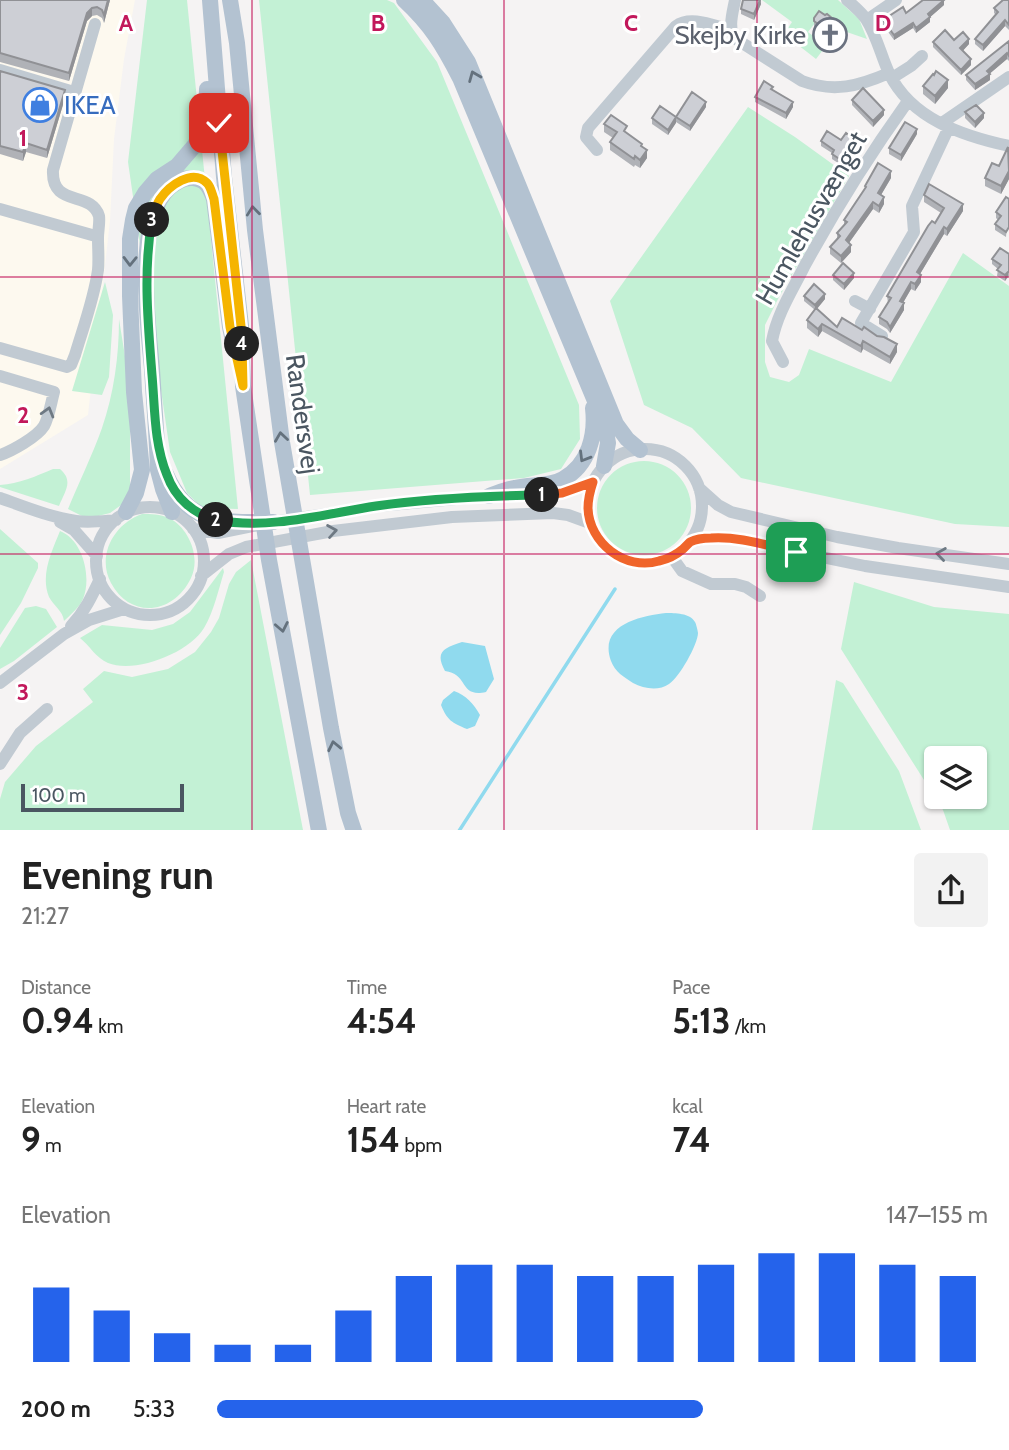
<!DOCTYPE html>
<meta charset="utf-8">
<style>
body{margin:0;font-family:Cabin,sans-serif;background:#f2f2f2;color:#222;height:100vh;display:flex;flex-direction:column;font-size:26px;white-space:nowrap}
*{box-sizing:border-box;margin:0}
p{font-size:23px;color:#767676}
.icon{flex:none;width:38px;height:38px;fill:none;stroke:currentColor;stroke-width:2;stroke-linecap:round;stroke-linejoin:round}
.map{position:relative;height:830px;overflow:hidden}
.details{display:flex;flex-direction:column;background:#fff;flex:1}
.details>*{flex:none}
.tools{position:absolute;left:924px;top:746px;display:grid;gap:14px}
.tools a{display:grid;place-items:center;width:63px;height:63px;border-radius:7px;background:#fff;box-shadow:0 2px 5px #0004;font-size:35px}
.scale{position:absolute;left:21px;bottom:18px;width:163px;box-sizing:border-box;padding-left:7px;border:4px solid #4a5661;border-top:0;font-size:19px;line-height:24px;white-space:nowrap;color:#4a5661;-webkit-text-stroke:5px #fff;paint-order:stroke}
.pin{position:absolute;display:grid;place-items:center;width:60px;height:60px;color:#fff;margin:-30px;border-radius:14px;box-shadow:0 4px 10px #0006}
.km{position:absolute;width:35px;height:35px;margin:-18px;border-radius:50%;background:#222;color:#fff;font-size:19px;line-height:35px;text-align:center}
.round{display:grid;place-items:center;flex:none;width:74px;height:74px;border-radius:7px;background:#f2f2f2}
.summary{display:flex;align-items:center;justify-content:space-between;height:119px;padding:0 21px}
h1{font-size:38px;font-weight:700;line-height:52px}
.figures{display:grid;grid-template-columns:repeat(3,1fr);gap:10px;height:119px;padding:7px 21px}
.figures div{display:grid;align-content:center}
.figures b{font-size:35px;font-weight:700}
.figures small{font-size:19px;font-weight:400}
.figures p{font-size:19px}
.chart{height:196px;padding:14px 21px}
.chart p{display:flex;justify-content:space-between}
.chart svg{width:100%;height:126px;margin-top:7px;stroke:#2563eb;stroke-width:6}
ul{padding:0 21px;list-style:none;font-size:23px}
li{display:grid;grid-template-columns:112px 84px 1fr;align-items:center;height:52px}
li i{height:18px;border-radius:9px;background:#2563eb}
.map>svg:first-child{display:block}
.commercial{fill:#fdf9ef}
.green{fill:#c3f1d5;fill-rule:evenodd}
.water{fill:#90daee}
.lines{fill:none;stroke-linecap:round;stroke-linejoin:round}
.stream{stroke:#90daee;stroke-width:3.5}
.minor{stroke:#c1cad2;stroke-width:12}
.major{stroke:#b3c2d1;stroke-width:16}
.wall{fill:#b0b2b7}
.shaded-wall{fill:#909195}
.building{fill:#cdcfd5;stroke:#909195;stroke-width:2}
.oneway{stroke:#64717d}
.oneway2{stroke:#6e7983}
.split-1-casing{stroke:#fff;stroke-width:14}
.split-2-casing{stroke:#fff;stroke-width:14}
.split-3-casing{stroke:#fff;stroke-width:14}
.split-4-casing{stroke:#fff;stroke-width:14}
.split-5-casing{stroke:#fff;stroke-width:14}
.split-1{stroke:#f0652b;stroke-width:9}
.split-2{stroke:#22a559;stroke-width:9}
.split-3{stroke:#22a559;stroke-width:9}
.split-4{stroke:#f5b400;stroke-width:9}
.split-5{stroke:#f5b400;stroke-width:9}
.grid{fill:none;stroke:#c2185b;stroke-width:2;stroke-opacity:0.55}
.labels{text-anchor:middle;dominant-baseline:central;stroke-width:6;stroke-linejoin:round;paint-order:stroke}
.worship-label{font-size:26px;fill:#5b616d;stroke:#fff;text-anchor:end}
.shop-label{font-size:26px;fill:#366cbe;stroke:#fff;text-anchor:start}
.street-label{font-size:26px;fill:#4a5661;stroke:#fff}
.grid-label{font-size:23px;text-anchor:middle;font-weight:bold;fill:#c2185b;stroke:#fff;stroke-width:6;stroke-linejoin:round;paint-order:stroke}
</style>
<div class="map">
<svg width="1009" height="831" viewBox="0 0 1009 831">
<rect width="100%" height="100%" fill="#f5f3f3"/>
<path class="commercial" d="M0 0H135L124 59 114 139 110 221 88 415 0 469Z"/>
<path class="green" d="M147 0H187L238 509 202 508 187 493 170 452 128 162Z
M259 0H387L394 3 437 62 579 405 580 439 561 469 524 478 310 495Z
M762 0H838L859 19 867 39 841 30 819 18 808 32 826 46 816 59 784 34 792 22Z
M748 107 795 137 849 176 778 299 765 325V362L770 377 789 382 799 375 809 349 891 382 963 253 1009 286V527L955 524 741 478 692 428 644 405 610 301Z
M105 282 113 315 109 377 102 395 72 391Z
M119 319 128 375 130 419V491L124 503 110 513 98 516H82L68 509C79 482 92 456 102 428 114 393 119 356 119 319Z
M597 508a47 47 0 1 1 94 0a47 47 0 1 1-94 0Z
M53 469H60C74 481 65 491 59 506L0 487V485C19 484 36 476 53 469Z
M142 514C151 514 160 514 169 518 189 528 201 557 191 578 174 614 131 620 111 583 96 555 115 523 142 514Z
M0 529 38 563V568L21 603 0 635Z
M60 531C83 540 92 577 83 599 79 608 71 614 64 621 63 611 54 606 49 597 40 575 52 551 60 531Z
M251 560 303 830H0V799L5 782 36 746 93 702 83 689 104 671 132 677 168 669 195 652 211 632 219 618 229 584 236 572Z
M223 568 224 572C218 591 214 611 204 628 189 653 135 674 108 663 96 658 90 646 80 638L102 625 152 630 173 624 190 612Z
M854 582 934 607 1009 614V830H950L943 810 841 649ZM936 758H975V796H936Z
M36 606 46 609 57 627 14 661 0 669V648L25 608Z
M836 680 843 683 899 771 921 830H812Z"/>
<path class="water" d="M666 613C675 613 690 613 695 622 696 623 698 632 698 633 698 644 679 678 669 684 659 691 644 689 633 683 624 677 615 672 611 661 598 625 640 616 666 613Z
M462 642 485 646 494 679 486 692C459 698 469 674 445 671 434 651 445 648 462 642Z
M454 691C466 695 474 704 480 715L475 726 467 729C452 723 447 720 441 705L443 700Z"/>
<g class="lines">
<path class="stream" d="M459 831 615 589"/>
<path class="minor" d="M735 0C733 12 727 29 736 39L802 81C834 93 859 86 889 73
M847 0C854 6 861 12 866 19 877 36 881 56 889 73 911 119 963 136 1009 146
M867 20 896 0
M0 70 74 92
M892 78 911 66 922 56
M942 123 1009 77
M597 150 586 137 588 128 676 26C691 15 714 26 731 30
M0 209 92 235 98 236
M855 301 870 309
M882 336 861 323 914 232 912 206 949 127
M0 348 67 367 71 365 75 355C83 328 94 299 98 270 99 260 98 249 98 238 98 231 100 222 99 216 91 190 51 208 53 170L95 24
M783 362 772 341C777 314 792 291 804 267 835 210 870 154 908 101
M0 376 54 392C51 403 49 417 44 426 37 437 12 451 0 455
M588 506a57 57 0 1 1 114 0a57 57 0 1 1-114 0Z
M699 488 718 505 731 512 837 537 898 548 1009 564
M0 498C25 507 50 517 76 521 89 523 103 521 116 520
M96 561a54 54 0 1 1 108 0a54 54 0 1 1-108 0Z
M60 522 74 530 97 556
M193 529 218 533 273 522 379 506 489 496 562 493 593 482
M690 542 707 538 726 537 865 566 1009 587
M672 557 682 571 711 584H735L746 587 760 596
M201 576 229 554 246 547 333 531 452 517 553 513 568 515 590 523
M71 626C85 611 92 596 100 579
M0 683 64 634 89 620 124 609
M0 764 20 733 47 709"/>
<path class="major" d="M210 0 224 177 241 326 243 386 269 560 319 831
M230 0 237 43 255 230 282 442 331 728 348 813 354 831
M404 0C431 25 443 45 460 78L605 425 608 443 604 466
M422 0 443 23 468 62 616 424 627 439 640 450
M166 474C188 526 224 522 273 522
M489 496C498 493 506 489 515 488 531 484 548 487 563 479 589 465 596 435 593 408
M126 512 136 493 142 470 134 392 130 296V239L133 220 136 208 145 193 157 179 177 166 195 145 206 121 207 89
M172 512 163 489 158 470C157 437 154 403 152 369 148 324 134 221 169 188 176 182 184 177 193 178 206 179 210 188 214 199L230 327 235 350"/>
</g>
<path class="wall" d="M0 0H110L104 23 102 18 97 15 92 16 87 21 69 81 0 62Z
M761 0V4L754 20 741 14V9Z
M1009 0V30L1005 26 983 51 975 44V39L996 15 994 13V8Z
M944 5 930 17V22L916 33 913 28 894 40 883 25V20L906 13Z
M814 18 845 40 838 50 814 32Z
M954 40 969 44 962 51 971 65 961 75 933 47V42Z
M1009 41V61L1007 59 989 74 990 80 975 90 966 80V75Z
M0 71 65 98 47 158 26 152 23 161 0 154Z
M923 86 948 88 935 104 923 94Z
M755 97 793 107 786 119 755 102Z
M852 100 884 115 873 127 852 105Z
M706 107 690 131 676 122 668 135 652 124V118L676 117Z
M965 112 984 118 975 128 965 118Z
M604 124 627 133 642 147 647 158 640 168 635 165 634 167 610 150V142L613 138 604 132Z
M917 134 901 161 889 154V148Z
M855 140 854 149 841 165 832 159V153L821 146V141Z
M1009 147V179L1001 194 985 186V178L999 166Z
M891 178 881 195 884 204 879 213 873 209 849 243 851 252 841 263 830 254V247L837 239V233L844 225V220L865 189V186Z
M924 195 963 211 947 236 944 234 920 274 921 282 915 291 911 289 903 303 904 310 890 333 887 329 879 324V317L888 303 887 296 941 213 924 202Z
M1009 199 1006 237 995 230V224L998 220 996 218V212Z
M1009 254V276L1005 281 997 276 998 269 992 264V259Z
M833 275 854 278 844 290 833 280Z
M804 296 825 299 817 309 837 327 897 352 890 364 863 349 861 353 822 331 818 337 807 328V320L815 310 804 301Z"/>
<path class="shaded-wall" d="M108 0H110L104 23V15Z
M760 0 761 4 754 20V14Z
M944 0V5L928 19V14Z
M92 8V16L87 21 69 81V73L87 13Z
M930 17V22L916 33V28Z
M1005 20V26L983 51V45Z
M913 23V28L894 40V35Z
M845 29V40L838 50V39Z
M969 39V44L960 54V48Z
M1007 53V59L987 76V71Z
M971 59V65L961 75V70Z
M990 74V80L975 90V84Z
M948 80V88L935 104V96Z
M65 90V98L47 158V150Z
M706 102V107L690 131V126Z
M793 102V107L786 119V113Z
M884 110V115L873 127V121Z
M984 113V118L975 128V122Z
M676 117V123L668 135V130Z
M917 129V134L901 161V155Z
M855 140 854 149 841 165V160Z
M26 143V152L23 161V152Z
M647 150V158L640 168V160Z
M891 171V178L878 200V193Z
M1009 171V179L1001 194V186Z
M884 197V204L879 213V206Z
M873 202V209L846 247V240Z
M963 204V211L947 236V229Z
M944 227V234L917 279V272Z
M851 245V252L841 263V256Z
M1008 270V276L1005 281V275Z
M854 273V278L844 290V284Z
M921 275V282L915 291V284Z
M911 282V289L900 308V301Z
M825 294V299L815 311V305Z
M904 303V310L890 333V327Z
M822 324V331L818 337V329Z
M863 341V349L861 353V346Z
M897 344V352L890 364V357Z"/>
<path class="building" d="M0 0H108L104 15 102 10 97 7 92 8 87 13 69 73 0 53Z
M743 0H760L754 14 741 9Z
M923 0H944L928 14 930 17 916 28 913 23 894 35 883 20 903 7 906 13Z
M1003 0H1009V25L1005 20 983 45 975 39 998 12 994 8Z
M819 11 825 15 827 14 845 29 838 39 814 21V18Z
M945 30 954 40 963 32 969 39 960 48 971 59 961 70 933 42Z
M1009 41V56L1007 53 987 71 990 74 975 84 966 75Z
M0 71 65 90 47 150 26 143 23 152 0 146Z
M936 71 948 80 935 96 923 86 933 74 934 75Z
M764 81 773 87 771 89 793 102 786 113 755 97Z
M863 88 884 110 873 121 852 100Z
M692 92 706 102 690 126 676 117Z
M976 105 984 113 975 122 965 112Z
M660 106 676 117 668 130 652 118Z
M611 115 627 126 624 131 642 144 641 146 647 150 640 160 635 156 634 159 610 142 617 132 604 124Z
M905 122 917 129 901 155 889 148Z
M827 131 841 140 846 133 855 140 853 143 854 144 841 160 832 154 834 150 821 141Z
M1008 147 1009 171 1001 186 985 178 992 163 999 166Z
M878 163 891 171 878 193 884 197 879 206 873 202 846 240 851 245 841 256 830 247 840 236 837 233 847 222 844 220 866 187 865 186Z
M929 184 963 204 947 229 944 227 917 272 921 275 915 284 911 282 900 301 904 303 890 327 887 322 879 317 891 298 887 296 928 226 932 221 935 223 944 208 924 195Z
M1006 197 1009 199V227L1006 232 995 224 1001 216 996 212Z
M1000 248 1009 254V271L1005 275 997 270 1001 265 992 259Z
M843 263 854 273 844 284 833 275Z
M814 284 825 294 815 305 804 296Z
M816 308 837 327 842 318 862 330 864 327 877 336 884 337 897 344 890 357 863 341 861 346 822 324 818 329 807 320Z"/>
<defs><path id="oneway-chevron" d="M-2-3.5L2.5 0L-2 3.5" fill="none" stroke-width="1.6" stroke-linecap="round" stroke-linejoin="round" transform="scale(1.75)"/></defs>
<g class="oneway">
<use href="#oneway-chevron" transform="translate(474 76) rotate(-112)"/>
<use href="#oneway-chevron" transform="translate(253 211) rotate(-96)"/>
<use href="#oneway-chevron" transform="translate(130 261) rotate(91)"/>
<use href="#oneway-chevron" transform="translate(281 437) rotate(-98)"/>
<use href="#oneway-chevron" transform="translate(584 457) rotate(121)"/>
<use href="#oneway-chevron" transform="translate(282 627) rotate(79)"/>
<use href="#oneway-chevron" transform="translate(334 746) rotate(-102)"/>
</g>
<g class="oneway2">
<use href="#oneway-chevron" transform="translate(48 412) rotate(-74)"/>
<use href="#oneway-chevron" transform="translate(332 531) rotate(-9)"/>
<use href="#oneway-chevron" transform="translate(941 554) rotate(-172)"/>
</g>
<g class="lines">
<g class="split-1-casing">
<path id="split-1" d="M542 495 562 493 593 482C590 491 588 499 588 508 589 543 625 571 659 561 668 559 676 555 683 549 684 548 689 543 690 542 696 539 705 538 711 538 739 536 768 546 796 552"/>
</g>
<g class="split-2-casing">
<path id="split-2" d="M216 520C269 530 324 514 376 506 431 498 486 496 542 495"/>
</g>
<g class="split-3-casing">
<path id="split-3" d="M152 220C143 271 148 323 152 375 155 409 154 443 167 475 175 498 194 514 216 520"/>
</g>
<g class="split-4-casing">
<path id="split-4" d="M152 220C154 213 156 205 160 199 169 186 192 168 207 183 211 187 212 194 214 199L230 327 243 386 242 344"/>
</g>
<g class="split-5-casing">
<path id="split-5" d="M219 123 241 326 242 344"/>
</g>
<use href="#split-1" class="split-1"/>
<use href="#split-2" class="split-2"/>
<use href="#split-3" class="split-3"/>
<use href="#split-4" class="split-4"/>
<use href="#split-5" class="split-5"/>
</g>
<path class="grid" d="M252 0V831M504 0V831M757 0V831M0 277H1009M0 554H1009"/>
<defs>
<g id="church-ring" transform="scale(1.75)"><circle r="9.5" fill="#fff" stroke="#6b7280" stroke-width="1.5"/><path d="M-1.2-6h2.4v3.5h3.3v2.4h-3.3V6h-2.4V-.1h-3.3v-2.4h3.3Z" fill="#6b7280"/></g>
<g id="shop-ring" transform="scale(1.75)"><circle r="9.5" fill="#fff" stroke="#3f7fe0" stroke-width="1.5"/><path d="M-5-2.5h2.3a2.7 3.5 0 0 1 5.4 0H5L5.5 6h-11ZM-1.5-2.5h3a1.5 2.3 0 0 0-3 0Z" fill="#3f7fe0"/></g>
</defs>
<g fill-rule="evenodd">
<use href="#church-ring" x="830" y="35"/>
<use href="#shop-ring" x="40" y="105"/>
</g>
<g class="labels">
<g class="worship-label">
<text x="806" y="35">Skejby Kirke</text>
</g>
<g class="shop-label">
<text x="64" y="105">IKEA</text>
</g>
<g class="street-label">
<text transform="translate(811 218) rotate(-60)">Humlehusvænget</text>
<text transform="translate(303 414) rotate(82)">Randersvej</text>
</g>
</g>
<g class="grid-label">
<text x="126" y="31">A</text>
<text x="378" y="31">B</text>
<text x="631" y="31">C</text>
<text x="883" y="31">D</text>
<text x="23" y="146">1</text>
<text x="23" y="423">2</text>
<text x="23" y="700">3</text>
</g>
</svg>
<div class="tools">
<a><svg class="icon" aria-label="layers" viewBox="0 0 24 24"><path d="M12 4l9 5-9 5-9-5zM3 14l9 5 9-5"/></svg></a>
</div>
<div class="scale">100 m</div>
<div class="pin" style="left:796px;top:552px;background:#1e9e55"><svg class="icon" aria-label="arrive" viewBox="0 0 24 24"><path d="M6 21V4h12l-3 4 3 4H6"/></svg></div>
<div class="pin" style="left:219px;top:123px;background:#d93025"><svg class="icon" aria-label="check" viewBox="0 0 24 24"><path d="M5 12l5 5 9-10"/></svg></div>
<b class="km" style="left:542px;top:495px">1</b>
<b class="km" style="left:216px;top:520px">2</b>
<b class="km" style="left:152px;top:220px">3</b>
<b class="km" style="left:242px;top:344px">4</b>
</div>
<section class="details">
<div class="summary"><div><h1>Evening run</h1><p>21:27</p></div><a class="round"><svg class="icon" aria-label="share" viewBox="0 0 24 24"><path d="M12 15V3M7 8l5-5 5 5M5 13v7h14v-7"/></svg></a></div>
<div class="figures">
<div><p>Distance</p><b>0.94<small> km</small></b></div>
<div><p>Time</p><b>4:54</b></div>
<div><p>Pace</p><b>5:13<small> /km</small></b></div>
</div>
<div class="figures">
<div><p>Elevation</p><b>9<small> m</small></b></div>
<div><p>Heart rate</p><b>154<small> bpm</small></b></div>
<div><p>kcal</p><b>74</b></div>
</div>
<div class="chart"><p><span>Elevation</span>147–155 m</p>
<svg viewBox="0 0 160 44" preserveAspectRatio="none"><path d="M5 44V18M15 44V26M25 44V34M35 44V38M45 44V38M55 44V26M65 44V14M75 44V10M85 44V10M95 44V14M105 44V14M115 44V10M125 44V6M135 44V6M145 44V10M155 44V14"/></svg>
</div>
<ul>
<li><b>200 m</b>5:33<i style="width:63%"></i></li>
</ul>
</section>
